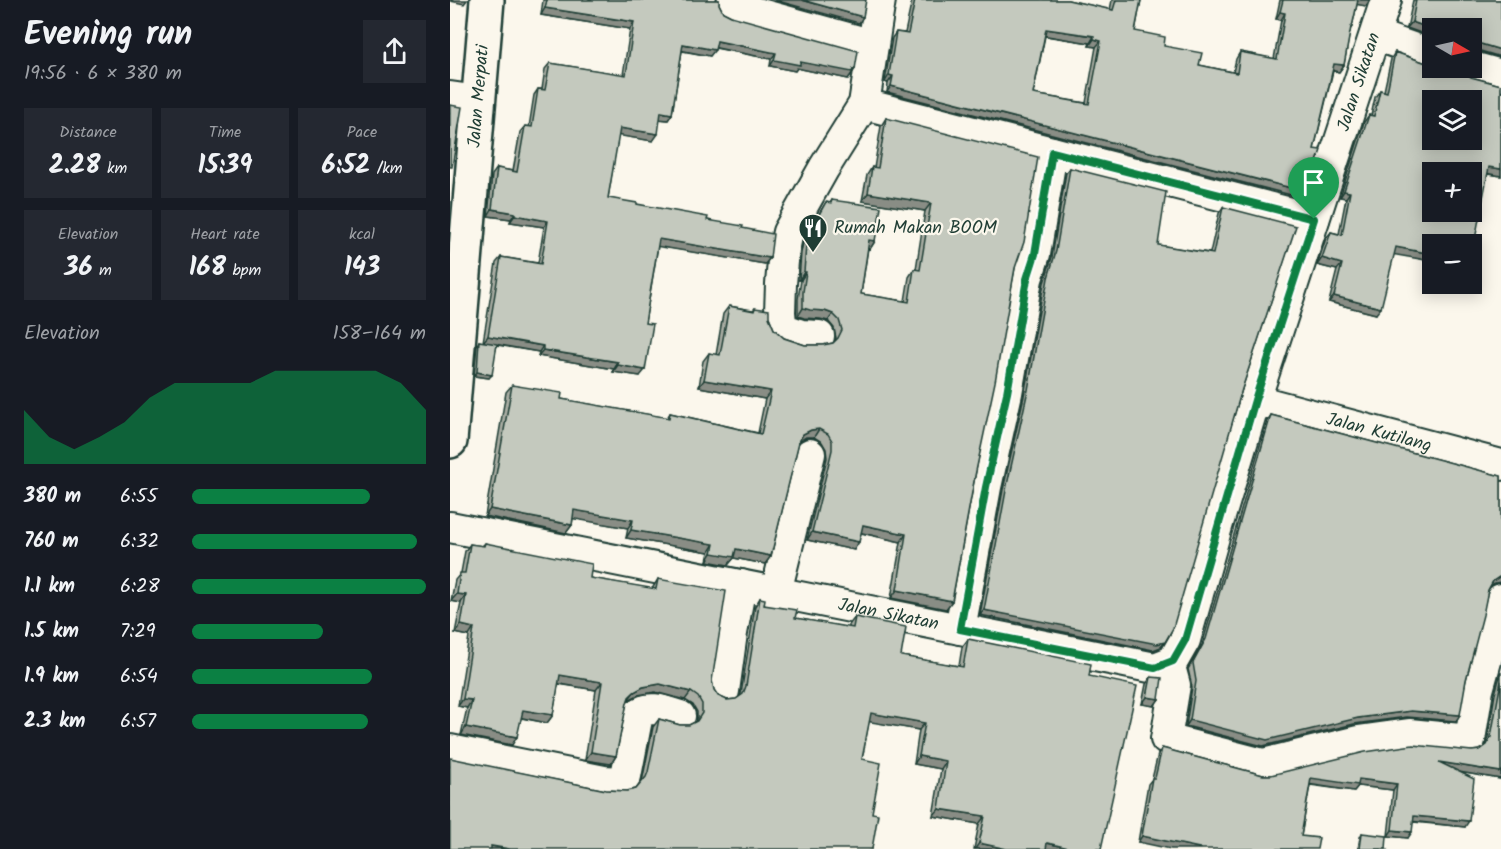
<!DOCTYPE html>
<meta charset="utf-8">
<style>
body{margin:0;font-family:Kalam,sans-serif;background:#242831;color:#f1f3f6;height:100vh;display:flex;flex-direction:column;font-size:22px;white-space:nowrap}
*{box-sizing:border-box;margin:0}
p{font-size:20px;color:#9ea1a6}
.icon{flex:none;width:33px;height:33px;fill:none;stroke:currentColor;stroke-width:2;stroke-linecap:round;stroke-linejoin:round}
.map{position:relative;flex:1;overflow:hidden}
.drawer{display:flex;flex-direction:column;background:#171b24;width:450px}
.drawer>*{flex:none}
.needle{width:39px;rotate:99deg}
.tools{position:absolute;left:972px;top:18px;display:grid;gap:12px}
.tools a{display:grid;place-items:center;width:60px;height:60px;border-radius:0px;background:#171b24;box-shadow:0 3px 15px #0003;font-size:30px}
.pin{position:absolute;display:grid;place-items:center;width:51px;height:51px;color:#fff;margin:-62px -26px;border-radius:50% 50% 50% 0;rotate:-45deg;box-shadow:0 0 6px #0007}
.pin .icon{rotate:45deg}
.round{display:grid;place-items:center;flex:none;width:63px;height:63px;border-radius:0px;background:#242831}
.head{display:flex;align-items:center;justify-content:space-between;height:102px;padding:0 24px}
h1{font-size:33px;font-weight:700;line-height:45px}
.metrics{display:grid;grid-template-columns:repeat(3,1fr);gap:9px;height:102px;padding:6px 24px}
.metrics div{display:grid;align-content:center;border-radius:0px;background:#242831;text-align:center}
.metrics b{font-size:26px;font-weight:700}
.metrics small{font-size:16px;font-weight:400}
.metrics p{font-size:16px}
.chart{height:168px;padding:12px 24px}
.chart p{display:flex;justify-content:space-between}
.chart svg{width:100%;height:108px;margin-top:6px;fill:#0b8043;opacity:.7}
ul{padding:0 24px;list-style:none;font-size:20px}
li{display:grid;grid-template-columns:96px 72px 1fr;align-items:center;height:45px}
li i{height:15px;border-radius:8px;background:#0b8043}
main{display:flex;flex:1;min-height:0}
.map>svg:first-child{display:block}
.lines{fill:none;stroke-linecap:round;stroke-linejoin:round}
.minor-casing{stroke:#1f3d34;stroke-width:34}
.major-casing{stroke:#1f3d34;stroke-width:38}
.minor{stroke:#fbf7ec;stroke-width:30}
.major{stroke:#fbf7ec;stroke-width:33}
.wall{fill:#a9ada3;stroke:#1f3d34;stroke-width:1.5;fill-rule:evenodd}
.shaded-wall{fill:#898d85;stroke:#1f3d34;stroke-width:1.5}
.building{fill:#c4c9be;stroke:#1f3d34;stroke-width:1.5;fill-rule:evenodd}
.route-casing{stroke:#fff;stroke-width:12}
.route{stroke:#0b8043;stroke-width:8}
.labels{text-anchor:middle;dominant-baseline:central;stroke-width:4.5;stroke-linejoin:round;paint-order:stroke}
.street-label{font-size:18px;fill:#1f3d34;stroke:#fbf7ec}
.poi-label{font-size:18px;fill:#1f3d34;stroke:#fbf7ec;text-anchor:start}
</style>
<main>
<section class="drawer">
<div class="head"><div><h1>Evening run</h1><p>19:56 · 6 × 380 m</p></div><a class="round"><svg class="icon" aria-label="share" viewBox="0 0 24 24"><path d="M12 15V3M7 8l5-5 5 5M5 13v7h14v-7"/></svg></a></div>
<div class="metrics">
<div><p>Distance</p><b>2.28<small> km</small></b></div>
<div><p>Time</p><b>15:39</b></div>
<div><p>Pace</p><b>6:52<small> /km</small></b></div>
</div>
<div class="metrics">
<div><p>Elevation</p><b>36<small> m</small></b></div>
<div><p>Heart rate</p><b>168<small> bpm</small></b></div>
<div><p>kcal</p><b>143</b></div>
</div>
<div class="chart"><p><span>Elevation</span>158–164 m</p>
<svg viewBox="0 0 160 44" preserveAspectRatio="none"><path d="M0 44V22L10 33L20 38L30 33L40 27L50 17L60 11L70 11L80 11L90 11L100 6L110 6L120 6L130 6L140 6L150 11L160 22V44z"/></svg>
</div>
<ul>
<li><b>380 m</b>6:55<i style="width:76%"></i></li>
<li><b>760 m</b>6:32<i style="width:96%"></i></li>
<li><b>1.1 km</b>6:28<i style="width:100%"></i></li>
<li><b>1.5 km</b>7:29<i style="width:56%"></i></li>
<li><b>1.9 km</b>6:54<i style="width:77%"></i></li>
<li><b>2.3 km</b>6:57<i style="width:75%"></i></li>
</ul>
</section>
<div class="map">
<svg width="1051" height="849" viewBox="0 0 1051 849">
<rect width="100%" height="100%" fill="#fbf7ec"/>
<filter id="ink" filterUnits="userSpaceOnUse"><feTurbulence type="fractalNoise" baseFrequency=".0167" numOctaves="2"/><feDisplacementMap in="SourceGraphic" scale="12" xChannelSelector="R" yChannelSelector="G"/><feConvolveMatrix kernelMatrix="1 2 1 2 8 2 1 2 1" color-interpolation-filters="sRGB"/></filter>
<g filter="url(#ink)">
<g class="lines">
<g class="minor-casing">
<g id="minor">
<path d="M283 0 281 6 423 45"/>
<path d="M925 35 982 55"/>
<path d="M1022 67 1051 75"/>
<path d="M0 97 28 101"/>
<path d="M414 104 864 219"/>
<path d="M369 336 351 335 334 329 331 323 330 312 331 284 334 250 338 232 374 168 414 104 430 0"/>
<path id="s1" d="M805 400 1051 465"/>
<path id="s2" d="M0 527 705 668 723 661 735 640 766 530 805 400 936 0"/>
<path d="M326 592 360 454"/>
<path d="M510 629 536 487 557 393 577 279 585 254 602 152"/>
<path d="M719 663 725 685 716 739 813 764 908 741 959 734 1020 740 1028 690 1046 625 1051 599"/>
<path d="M274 691 282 633 291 585"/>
<path d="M0 750 154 781 172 782 176 776 188 714C200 704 216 712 230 716"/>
</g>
</g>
<g class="major-casing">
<g id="major">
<path id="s3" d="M0 441 37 0"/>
</g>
</g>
<use href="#minor" class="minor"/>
<use href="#major" class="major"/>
</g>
<path class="wall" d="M93 0H269V4L273 12 281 16 405 69 398 79 347 68 345 71 320 66 321 59 265 48 260 56 232 51 222 114 218 120 210 119 203 141 168 135 158 198 257 220 292 228 320 258 315 264 208 246 195 323 190 376 163 372 164 369 88 356 89 352 47 345 39 378 24 376 27 345 29 341 33 342 46 263 51 257 88 263 94 227 60 222 61 219 38 216 42 175 47 168 63 171 70 132 75 126 79 127 84 95 88 89H92L95 69 100 63 173 75 180 29 91 15Z
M462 0H618L660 10 662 0H691L685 31 749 65 783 72 786 59 790 52 824 59 831 20 826 19 830 0H920L916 6 907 4 902 27 900 30 894 65 889 72 883 71 864 149 857 192 853 198 437 92 438 83 435 82 442 38 446 32 455 33ZM595 36 640 43 639 46 646 47 636 103 583 94Z
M963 0H1051V57L1027 50H1022V28H957Z
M945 52 982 65 1014 72 1021 77 1051 85V176L1038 174 944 254 926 314 879 302 887 270 867 265 876 238 881 232 889 234 896 198 890 197 914 122 919 115 921 116 925 97 930 90 934 91 941 59Z
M436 118 565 268 525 476 502 601 496 609 441 598 451 542 411 533 404 550 357 540 377 458 376 449 372 442 364 437H356L349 441 321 556 315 564 284 558 278 565 257 561 259 552 176 538 178 528 123 518 122 525 116 533 35 516 56 392 62 385 111 399 217 418 220 413 308 433 315 399 249 387 253 361 259 353 266 355 273 314 279 306 303 310 305 308 319 317 324 329 334 338 355 345H373L383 343 385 342 386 338 384 328 378 321 370 319 354 318 348 316V299L351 280H349L351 253 354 238 376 202 380 203 382 200 425 241 420 249 418 248 411 294 455 301 459 277 464 269H466L475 211 412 201 417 175 422 167 424 168 431 126Z
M620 168 708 245 760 253 769 213 773 207 792 389 715 642 711 647 703 650 530 615 553 490 574 396 594 283 602 257 616 173Z
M821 415 1051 476V582L1045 583 1040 586 1038 590 1006 721 957 717 904 724 813 746 736 726 742 687 738 669 752 645 817 421Z
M35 543 140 578 202 589 208 579 262 681 264 690 268 696 277 700 286 699 290 696 291 694 305 606 310 598 314 605 345 618 399 628V625L405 617 451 656 509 666 512 647 518 639 639 676 651 849H524L529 824 483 816 491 769 464 764 469 730 419 721 412 759 422 813V849L1 759 156 790 177 791 186 789 192 782 203 727 209 719 230 725H239L247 721V712L243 705 235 700 205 692 188 695 177 701 166 756 161 764 135 760 146 690 108 684 103 715 97 723 71 718 62 745 11 735 17 708 8 706 19 636 5 633 11 603 1 601 5 580 11 573 15 551 20 544 32 546Z
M1051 672V779L1010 772 1015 827 963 822 958 838 938 836 943 790 908 786 904 791 860 785 851 836 688 842 698 784 702 779 708 754 712 748 813 775H821L1030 750 1035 747 1037 743 1045 694Z
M701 677 709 699 704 706 692 704 696 684Z
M912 833 936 849H908L910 837Z"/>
<path class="shaded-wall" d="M0 0H17L14 4 0 1Z
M324 0H352L413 17 409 23Z
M907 0H920L916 6 904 4Z
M95 8 184 22 180 29 91 15Z
M830 12 835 13 831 20 826 19Z
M962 22 982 29V37L957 28Z
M596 29 644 36 640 43 591 35Z
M644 39 651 41 646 47 639 46Z
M267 41 326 53 321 59 262 47Z
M233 44 265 50 260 56 229 50Z
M1023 44H1031L1051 50V57L1027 50H1022V45Z
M324 60 350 62 405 69 398 79 347 68 345 71 320 66Z
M884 64 894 65 889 72 880 70Z
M439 75 443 76 438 83 435 82Z
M441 86 857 192 853 198 437 92Z
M211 112 222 114 218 120 207 119Z
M170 128 208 134 203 141 165 135Z
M1039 167 1051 169V176L1035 173Z
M894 191 900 192 896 198 890 197Z
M418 193 481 203 475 211 412 201Z
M42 209 65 213 61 219 38 216Z
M65 215 98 221 94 227 60 222Z
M209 239 320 258 315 264 205 246Z
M419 240 425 241 420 249 414 248Z
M946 247 982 254V261L941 254Z
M872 258 892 264 887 270 867 265Z
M354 272H356L351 280H349Z
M884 296 931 308 926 314 879 302Z
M353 308 375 311 383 314 378 321 370 319 354 318 348 316Z
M38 336 93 346 89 352 33 342Z
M93 350 168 362 164 369 88 356Z
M168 365 195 370 190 376 163 372Z
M27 372 42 375 39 378 24 376Z
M254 380 321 391 315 399 249 387Z
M369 429 364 437H356L348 442 353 434 361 430Z
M40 509 122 525 116 533 35 516Z
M124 510 183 520 178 528 119 518Z
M413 525 456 534 451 542 408 532Z
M181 530 264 544 259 552 176 538Z
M362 532 409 542 404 550 357 540Z
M286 549 321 556 315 564 284 558 278 565 257 561 262 553Z
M1049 577H1051V582L1045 583 1038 587 1043 581Z
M447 590 502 601 496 609 441 598Z
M7 594 16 595 11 603 1 601Z
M534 610 715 642 711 647 703 650 530 615Z
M11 625 24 628 19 636 5 633Z
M110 675 152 682 146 690 104 683Z
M210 684 241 692 235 700 205 692 188 695 178 700 174 705 184 692 193 687Z
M697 697 709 699 704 706 692 704Z
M13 699 22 700 17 708 8 706Z
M73 710 103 715 97 723 68 717Z
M961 711 1010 715 1006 721 957 717 904 724 813 746 736 726 740 720 908 718Z
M421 713 475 723 469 730 415 721Z
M16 727 67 737 62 745 11 735Z
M141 752 166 756 161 764 135 760Z
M469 756 496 761 491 769 464 764Z
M989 762 1051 772V779L985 768Z
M861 778 909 779 947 784 943 790 908 786 904 791 857 784Z
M489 809 535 816 529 824 483 816Z
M964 816 1019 821 1015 827 960 821Z
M942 830 962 832 958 838 938 836Z
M692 836 750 848 749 849H721L688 842Z
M529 843 557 849H525Z
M597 843 623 849H593Z
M41 846 60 849H39Z"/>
<path class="building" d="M97 0H269V4L273 12 281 16 408 51 405 69H403L402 72 350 62V65L324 60 326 53 267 41 265 50 233 44 222 114 211 112 208 134 170 128 158 198 187 203V204L258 217 257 220 293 226 292 228 323 234 320 258 209 239 195 323 203 324 195 370 168 365V362L93 350V346L38 336 51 257 91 264 98 221 65 215V213L42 209 47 168 67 172 75 126 82 127 88 89 95 90 100 63 176 75 184 22 95 8Z
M352 0H416L413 17Z
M465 0H618L663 10 666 0H691L685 31 715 37 714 46 752 53 749 65 787 73 790 52 827 59 835 13 830 12 833 0H908L902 27H901L894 65 884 64 864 149 871 150 857 192 441 86 443 76 439 75 446 32 458 34ZM596 29 644 36V39L651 41 639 104 583 94Z
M966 0H1051V50L1031 44 1022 45V28L982 29 962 22Z
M945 52 982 65V68H1011L1014 72 1021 77 1051 85V169L1039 167 1022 255V244H982V254L946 247 931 308 884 296 892 264 872 258 881 232 892 235 900 192 894 191 919 115 924 116 930 90 937 92ZM982 100H1022V140H982ZM982 172H1022V212H982Z
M0 105 12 107 2 167H0Z
M436 118 588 157 574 242 565 268 545 382 525 476 502 601 447 590 456 534 413 525 409 542 362 532 382 450V441L378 434 369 429 361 430 353 434 349 442 321 556 286 549 284 557 262 553 264 544 181 530 183 520 124 510 122 525 40 509 62 385 112 393 111 399 219 418 220 413 311 434 321 391 254 380 259 353 270 355 279 306 304 311 305 308 319 310V317L324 329 334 338 355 345H373L383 343 388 338 392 330 389 320 383 314 375 311 360 310 353 308V292L356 272H354L356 245 360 231 376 202 381 203 382 200 431 207 425 241 419 240 411 294 459 302 464 269 470 270 481 203 418 193 422 167 428 168Z
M620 168 716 192 708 245 763 254 773 207 846 226 792 389 723 628 715 642 707 644 534 610 557 485 578 390 598 278 606 251Z
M29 341 47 344 42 375 27 372Z
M821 415 1051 476V577H1049L1043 581 1038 590 1033 615 1016 680 1010 715 961 711 908 718 817 740 740 720 746 681 743 663 756 639Z
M35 543 142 564 140 578 206 589 208 579 276 591 262 681 264 690 268 696 277 700 286 699 293 694 296 686 310 598 315 599 314 605 347 610 345 618 403 628 405 617 456 627 451 656 513 667 518 639 641 664 639 676 687 686 651 849H623L597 843 596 849H557L529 843 535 816 489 809 496 761 469 756 475 723 421 713 412 759 431 763 422 813 428 814 422 849H60L41 846V849H0V758L156 790 177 791 186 789 196 777 198 772 209 719 230 725H239L247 721 252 713V704L248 697 241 692 210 684 193 687 184 692 179 697 177 703 166 756 141 752 152 682 110 675 103 715 73 710 67 737 16 727 22 700 13 699 24 628 11 625 16 595 7 594 10 573H15L20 544 34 546Z
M701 677 712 678 709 699 697 697Z
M1051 681V772L989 762 1024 779 1019 821 964 816 962 832 942 830 947 784 909 779 908 785 861 778 851 836 869 838 867 849H750V848L692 836 702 778H705L712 748 813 775H821L915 752 963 745 1022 751 1030 750 1037 745 1041 737Z
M912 833 937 836 936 849H910Z"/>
</g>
<g class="lines" filter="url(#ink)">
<g class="route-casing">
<path id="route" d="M602 152 864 219 805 400 735 640 723 661 705 668 510 629 536 487 557 393 577 279 585 254Z"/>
</g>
<use href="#route" class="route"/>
</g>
<defs>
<g id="restaurant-pin" transform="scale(1.5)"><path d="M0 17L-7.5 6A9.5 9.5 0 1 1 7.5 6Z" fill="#1f3d34" stroke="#fbf7ec"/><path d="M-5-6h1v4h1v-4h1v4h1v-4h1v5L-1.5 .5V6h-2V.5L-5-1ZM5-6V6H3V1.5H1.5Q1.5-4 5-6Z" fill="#fff"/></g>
</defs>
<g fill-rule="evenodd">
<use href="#restaurant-pin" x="363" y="228"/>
</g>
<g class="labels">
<g class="street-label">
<text stroke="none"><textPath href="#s2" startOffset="1347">Jalan Sikatan</textPath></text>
<text stroke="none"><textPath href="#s3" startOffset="346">Jalan Merpati</textPath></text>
<text stroke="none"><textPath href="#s1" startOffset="128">Jalan Kutilang</textPath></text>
<text stroke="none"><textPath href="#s2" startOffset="447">Jalan Sikatan</textPath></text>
</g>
<g class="poi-label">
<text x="384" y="228">Rumah Makan BOOM</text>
</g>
</g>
</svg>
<div class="tools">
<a><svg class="needle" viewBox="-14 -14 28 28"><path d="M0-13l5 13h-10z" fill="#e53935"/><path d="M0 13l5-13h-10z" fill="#9ea1a6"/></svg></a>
<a><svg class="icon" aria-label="layers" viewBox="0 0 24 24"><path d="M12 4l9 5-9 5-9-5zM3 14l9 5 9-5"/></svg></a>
<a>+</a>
<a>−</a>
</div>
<div class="pin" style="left:864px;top:219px;background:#1e9e55"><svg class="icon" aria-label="arrive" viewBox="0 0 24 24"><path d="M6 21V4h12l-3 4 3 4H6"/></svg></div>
</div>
</main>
